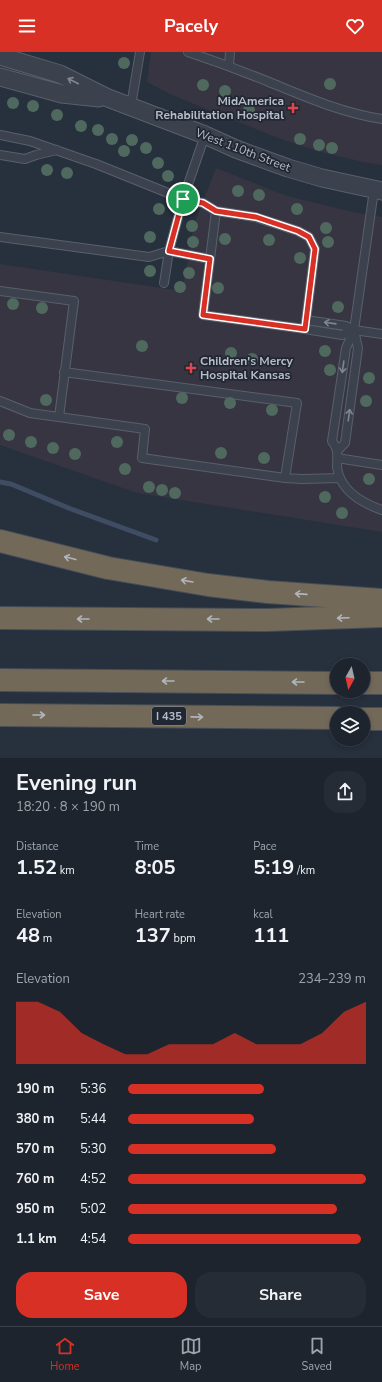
<!DOCTYPE html>
<meta charset="utf-8">
<style>
body{margin:0;font-family:"Nunito Sans",sans-serif;background:#252c36;color:#f1f3f6;height:100vh;display:flex;flex-direction:column;font-size:15px;white-space:nowrap}
*{box-sizing:border-box;margin:0}
p{font-size:13px;color:#a0a4aa}
.icon{flex:none;width:22px;height:22px;fill:none;stroke:currentColor;stroke-width:2;stroke-linecap:round;stroke-linejoin:round}
.map{position:relative;height:706px;overflow:hidden}
.panel{display:flex;flex-direction:column;background:#1d242e;flex:1}
.panel>*{flex:none}
.needle{width:26px;rotate:188deg}
.controls{position:absolute;left:330px;top:606px;display:grid;gap:8px}
.controls a{display:grid;place-items:center;width:40px;height:40px;border-radius:50%;background:#1d242e;box-shadow:0 2px 6px #0003,0 0 0 1px #3b414a;font-size:20px}
.pin{position:absolute;display:grid;place-items:center;width:34px;height:34px;color:#fff;margin:-17px;border:2px solid #fff;border-radius:50%;box-shadow:0 1px 4px #0007}
.round{display:grid;place-items:center;flex:none;width:42px;height:42px;border-radius:16px;background:#252c36}
.headline{display:flex;align-items:center;justify-content:space-between;height:68px;padding:0 16px}
h1{font-size:22px;font-weight:700;line-height:30px}
.metrics{display:grid;grid-template-columns:repeat(3,1fr);gap:6px;height:68px;padding:4px 16px}
.metrics div{display:grid;align-content:center}
.metrics b{font-size:20px;font-weight:700}
.metrics small{font-size:11px;font-weight:400}
.metrics p{font-size:11px}
.chart{height:112px;padding:8px 16px}
.chart p{display:flex;justify-content:space-between}
.chart svg{width:100%;height:72px;margin-top:4px;fill:#d93025;opacity:.7}
.action{display:flex;gap:8px;margin-top:auto;padding:8px 16px}
.action a{flex:1;height:46px;border-radius:16px;background:#d93025;color:#fff;font-size:16px;font-weight:700;line-height:46px;text-align:center}
.action a+a{background:#252c36;color:#f1f3f6}
ul{padding:0 16px;list-style:none;font-size:13px}
li{display:grid;grid-template-columns:64px 48px 1fr;align-items:center;height:30px}
li i{height:10px;border-radius:5px;background:#d93025}
header{display:flex;justify-content:space-between;align-items:center;height:52px;padding:0 16px;background:#d93025;color:#fff;font-size:18px;font-weight:700}
.dock{display:flex;justify-content:space-around;align-items:center;height:56px;border-top:1px solid #3b414a;background:#1d242e;font-size:11px;color:#a0a4aa}
.dock a{display:grid;justify-items:center;gap:2px}
.dock .active{color:#d93025}
.map>svg:first-child{display:block}
.medical{fill:#373542}
.lines{fill:none;stroke-linecap:round;stroke-linejoin:round}
.stream{stroke:#3f4d64;stroke-width:5}
.service-casing{stroke:#59606b;stroke-width:10}
.minor-casing{stroke:#59606b;stroke-width:19}
.motorway-casing{stroke:#464d58;stroke-width:24}
.service{stroke:#3b424d;stroke-width:8}
.minor{stroke:#3b424d;stroke-width:17}
.motorway{stroke:#736959;stroke-width:22}
.tree{fill:#50695f}
.oneway{stroke:#7f8691}
.oneway2{stroke:#b0b5bd}
.route-casing{stroke:#fff;stroke-width:8}
.route{stroke:#d93025;stroke-width:5}
.health-dot{fill:#e0444e;stroke:#202732;stroke-width:1.5}
.labels{text-anchor:middle;dominant-baseline:central;stroke-width:3.5;stroke-linejoin:round;paint-order:stroke}
.shield{fill:#202732;stroke:#8a909b;stroke-width:1}
.shield-label{font-size:11px;font-weight:bold;fill:#b7bdc8}
.poi-label{font-size:12px;font-weight:bold;fill:#b7bdc8;stroke:#202732;text-anchor:end}
.street-label{font-size:12px;fill:#b7bdc8;stroke:#202732}
</style>
<header><svg class="icon" aria-label="menu" viewBox="0 0 24 24"><path d="M4 6h16M4 12h16M4 18h16"/></svg>Pacely<svg class="icon" aria-label="heart" viewBox="0 0 24 24"><path d="M12 20l-8-8c-3-5 5-10 8-4 3-6 11-1 8 4z"/></svg></header>
<div class="map">
<svg width="382" height="706" viewBox="0 0 382 706">
<rect width="100%" height="100%" fill="#27303d"/>
<path class="medical" d="M151 0H382V113L363 110 321 100 281 87 174 44 147 30Z
M216 116 287 144 353 160 382 165V480L137 441 0 393V212L182 239 194 173Z"/>
<g class="lines">
<path class="stream" d="M0 430 11 432 71 457 156 488"/>
<g class="service-casing">
<path id="service" d="M188 0C215 9 242 19 269 30 306 45 342 61 382 67
M229 14 230 0
M131 54 140 0
M0 83 30 89 96 112 183 147 169 199 210 207
M205 83 183 147 203 151 216 159 203 263 305 277 315 197 309 185 298 179 255 165 216 159
M0 103 25 107 36 103 57 98
M374 138 354 278 346 296 332 389C334 392 337 396 337 400 338 405 337 410 337 415 340 439 362 451 382 458
M0 185 149 205 169 199 164 231
M0 239 74 249 59 365
M306 268 346 274 354 278 382 282
M305 277 342 283 354 278
M64 320 297 351 285 426
M0 349 30 361 145 377 142 406 285 426 302 427 340 426
M337 399 345 391 358 296 354 278
M337 406 382 413"/>
</g>
<g class="minor-casing">
<path id="minor" d="M0 4 60 22 108 46 205 83 236 97 288 116 322 126 382 139
M0 25 62 42 99 46"/>
</g>
<g class="motorway-casing">
<path id="motorway" d="M0 489 108 516 208 533 268 540 382 548
M0 566 268 568 382 564
M0 628 337 631
M363 631H382
M0 663 337 666
M363 667H382"/>
</g>
<use href="#service" class="service"/>
<use href="#minor" class="minor"/>
<use href="#motorway" class="motorway"/>
</g>
<g class="tree">
<circle cx="124" cy="11" r="6"/>
<circle cx="330" cy="32" r="6"/>
<circle cx="203" cy="33" r="6"/>
<circle cx="225" cy="39" r="6"/>
<circle cx="13" cy="51" r="6"/>
<circle cx="33" cy="54" r="6"/>
<circle cx="249" cy="58" r="6"/>
<circle cx="57" cy="63" r="6"/>
<circle cx="81" cy="74" r="6"/>
<circle cx="98" cy="78" r="6"/>
<circle cx="112" cy="87" r="6"/>
<circle cx="300" cy="87" r="6"/>
<circle cx="132" cy="88" r="6"/>
<circle cx="319" cy="93" r="6"/>
<circle cx="146" cy="96" r="6"/>
<circle cx="332" cy="96" r="6"/>
<circle cx="124" cy="99" r="6"/>
<circle cx="158" cy="111" r="6"/>
<circle cx="47" cy="118" r="6"/>
<circle cx="67" cy="121" r="6"/>
<circle cx="168" cy="124" r="6"/>
<circle cx="238" cy="139" r="6"/>
<circle cx="259" cy="143" r="6"/>
<circle cx="159" cy="157" r="6"/>
<circle cx="297" cy="157" r="6"/>
<circle cx="192" cy="174" r="6"/>
<circle cx="326" cy="176" r="6"/>
<circle cx="150" cy="185" r="6"/>
<circle cx="225" cy="187" r="6"/>
<circle cx="269" cy="188" r="6"/>
<circle cx="193" cy="190" r="6"/>
<circle cx="328" cy="190" r="6"/>
<circle cx="300" cy="206" r="6"/>
<circle cx="150" cy="219" r="6"/>
<circle cx="189" cy="221" r="6"/>
<circle cx="180" cy="235" r="6"/>
<circle cx="218" cy="236" r="6"/>
<circle cx="13" cy="252" r="6"/>
<circle cx="338" cy="255" r="6"/>
<circle cx="42" cy="256" r="6"/>
<circle cx="142" cy="294" r="6"/>
<circle cx="325" cy="299" r="6"/>
<circle cx="231" cy="301" r="6"/>
<circle cx="252" cy="307" r="6"/>
<circle cx="330" cy="318" r="6"/>
<circle cx="369" cy="326" r="6"/>
<circle cx="182" cy="346" r="6"/>
<circle cx="46" cy="348" r="6"/>
<circle cx="366" cy="349" r="6"/>
<circle cx="230" cy="351" r="6"/>
<circle cx="272" cy="358" r="6"/>
<circle cx="9" cy="383" r="6"/>
<circle cx="31" cy="390" r="6"/>
<circle cx="117" cy="390" r="6"/>
<circle cx="53" cy="396" r="6"/>
<circle cx="221" cy="401" r="6"/>
<circle cx="75" cy="402" r="6"/>
<circle cx="264" cy="406" r="6"/>
<circle cx="125" cy="417" r="6"/>
<circle cx="369" cy="427" r="6"/>
<circle cx="149" cy="435" r="6"/>
<circle cx="162" cy="438" r="6"/>
<circle cx="175" cy="441" r="6"/>
<circle cx="325" cy="445" r="6"/>
<circle cx="342" cy="461" r="6"/>
</g>
<defs><path id="oneway-shaft" d="M-6 0H5M1.5-3L5.5 0L1.5 3" fill="none" stroke-width="1.6" stroke-linecap="round" stroke-linejoin="round"/></defs>
<g class="oneway">
<use href="#oneway-shaft" transform="translate(73 29) rotate(-153)"/>
<use href="#oneway-shaft" transform="translate(330 271) rotate(-172)"/>
<use href="#oneway-shaft" transform="translate(343 315) rotate(98)"/>
<use href="#oneway-shaft" transform="translate(349 363) rotate(-82)"/>
</g>
<g class="oneway2">
<use href="#oneway-shaft" transform="translate(70 506) rotate(-166)"/>
<use href="#oneway-shaft" transform="translate(187 529) rotate(-170)"/>
<use href="#oneway-shaft" transform="translate(301 542) rotate(-176)"/>
<use href="#oneway-shaft" transform="translate(343 566) rotate(178)"/>
<use href="#oneway-shaft" transform="translate(83 567) rotate(-180)"/>
<use href="#oneway-shaft" transform="translate(213 567) rotate(-180)"/>
<use href="#oneway-shaft" transform="translate(168 629) rotate(-180)"/>
<use href="#oneway-shaft" transform="translate(298 630) rotate(-180)"/>
<use href="#oneway-shaft" transform="translate(39 663)"/>
<use href="#oneway-shaft" transform="translate(197 665) rotate(1)"/>
</g>
<g class="lines">
<g class="route-casing">
<path id="route" d="M183 147 203 151 216 159 256 165 298 179 309 185 315 197 305 277 203 263 210 207 169 199Z"/>
</g>
<use href="#route" class="route"/>
</g>
<g class="health-dot">
<path d="M291 50h4v4h4v4h-4v4h-4v-4h-4v-4h4z"/>
<path d="M189 310h4v4h4v4h-4v4h-4v-4h-4v-4h4z"/>
</g>
<g class="labels">
<rect class="shield" x="152" y="655" width="34" height="18" rx="3"/>
<g class="shield-label">
<text x="169" y="664">I 435</text>
</g>
<g class="poi-label">
<text x="284" y="49">MidAmerica<tspan x="284" dy="14">Rehabilitation Hospital</tspan></text>
<text x="200" y="309" text-anchor="start">Children's Mercy<tspan x="200" dy="14">Hospital Kansas</tspan></text>
</g>
<g class="street-label">
<text transform="translate(243 98) rotate(21)">West 110th Street</text>
</g>
</g>
</svg>
<div class="controls">
<a><svg class="needle" viewBox="-14 -14 28 28"><path d="M0-13l5 13h-10z" fill="#e53935"/><path d="M0 13l5-13h-10z" fill="#a0a4aa"/></svg></a>
<a><svg class="icon" aria-label="layers" viewBox="0 0 24 24"><path d="M12 4l9 5-9 5-9-5zM3 14l9 5 9-5"/></svg></a>
</div>
<div class="pin" style="left:183px;top:147px;background:#1e9e55"><svg class="icon" aria-label="arrive" viewBox="0 0 24 24"><path d="M6 21V4h12l-3 4 3 4H6"/></svg></div>
</div>
<section class="panel">
<div class="headline"><div><h1>Evening run</h1><p>18:20 · 8 × 190 m</p></div><a class="round"><svg class="icon" aria-label="share" viewBox="0 0 24 24"><path d="M12 15V3M7 8l5-5 5 5M5 13v7h14v-7"/></svg></a></div>
<div class="metrics">
<div><p>Distance</p><b>1.52<small> km</small></b></div>
<div><p>Time</p><b>8:05</b></div>
<div><p>Pace</p><b>5:19<small> /km</small></b></div>
</div>
<div class="metrics">
<div><p>Elevation</p><b>48<small> m</small></b></div>
<div><p>Heart rate</p><b>137<small> bpm</small></b></div>
<div><p>kcal</p><b>111</b></div>
</div>
<div class="chart"><p><span>Elevation</span>234–239 m</p>
<svg viewBox="0 0 160 44" preserveAspectRatio="none"><path d="M0 44V6L10 6L20 12L30 25L40 32L50 38L60 38L70 32L80 32L90 32L100 25L110 32L120 32L130 32L140 25L150 12L160 6V44z"/></svg>
</div>
<ul>
<li><b>190 m</b>5:36<i style="width:57%"></i></li>
<li><b>380 m</b>5:44<i style="width:53%"></i></li>
<li><b>570 m</b>5:30<i style="width:62%"></i></li>
<li><b>760 m</b>4:52<i style="width:100%"></i></li>
<li><b>950 m</b>5:02<i style="width:88%"></i></li>
<li><b>1.1 km</b>4:54<i style="width:98%"></i></li>
</ul>
<div class="action"><a>Save</a><a>Share</a></div>
</section>
<nav class="dock">
<a class="active"><svg class="icon" aria-label="home" viewBox="0 0 24 24"><path d="M3 11l9-7 9 7M6 9v11h12V9"/></svg>Home</a>
<a><svg class="icon" aria-label="map" viewBox="0 0 24 24"><path d="M3 6l6-2 6 2 6-2v14l-6 2-6-2-6 2zM9 4v14M15 6v14"/></svg>Map</a>
<a><svg class="icon" aria-label="saved" viewBox="0 0 24 24"><path d="M7 4h10v16l-5-4-5 4z"/></svg>Saved</a>
</nav>
